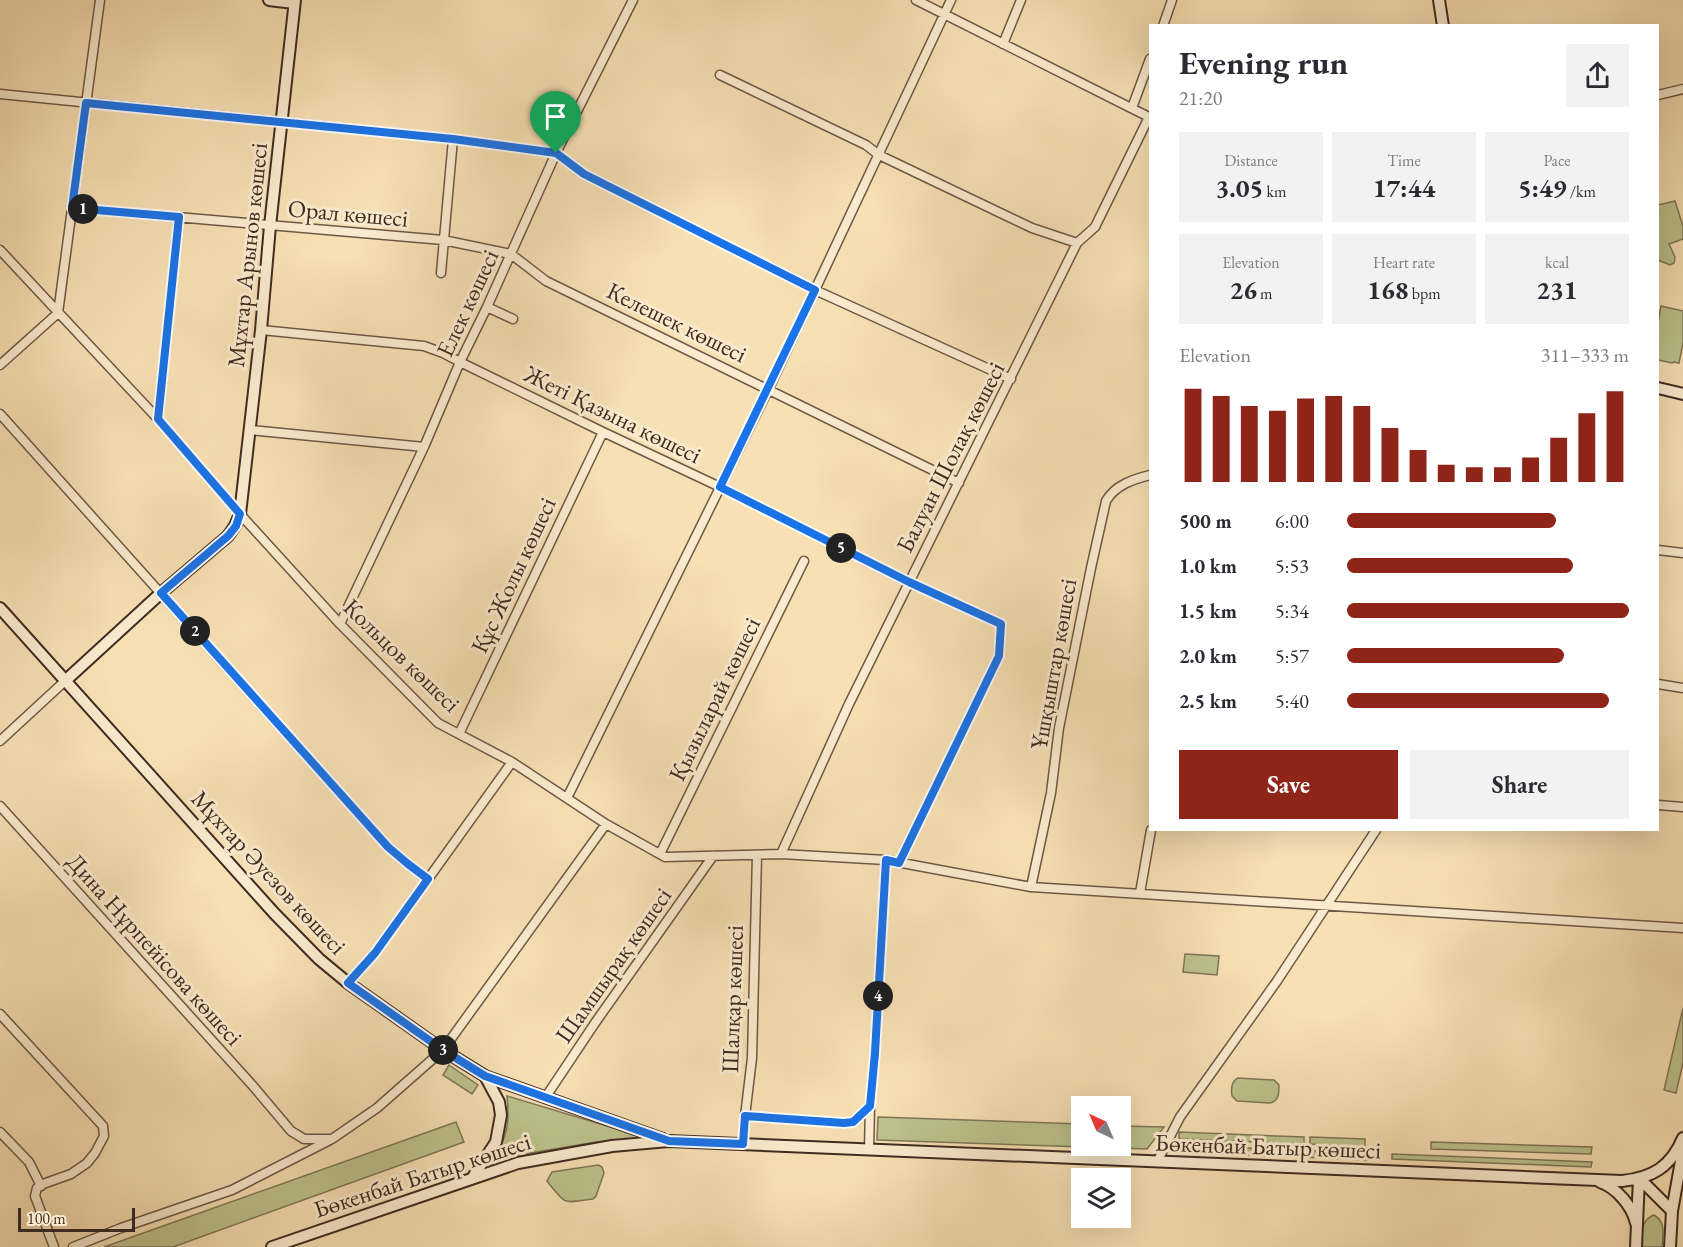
<!DOCTYPE html>
<meta charset="utf-8">
<style>
body{margin:0;font-family:"EB Garamond",serif;background:#f2f2f3;color:#2b2b33;height:100vh;display:flex;flex-direction:column;font-size:22px;white-space:nowrap}
*{box-sizing:border-box;margin:0}
p{font-size:20px;color:#7c7c81}
.icon{flex:none;width:33px;height:33px;fill:none;stroke:currentColor;stroke-width:2;stroke-linecap:round;stroke-linejoin:round}
.map{position:relative;flex:1;overflow:hidden}
.panel{position:absolute;left:1149px;top:24px;width:510px;height:807px;display:flex;flex-direction:column;background:#fff;border-radius:0px;box-shadow:0 6px 24px #0002}
.panel>*{flex:none}
.needle{width:39px;rotate:316deg}
.tools{position:absolute;left:1071px;top:1096px;display:grid;gap:12px}
.tools a{display:grid;place-items:center;width:60px;height:60px;border-radius:0px;background:#fff;box-shadow:0 6px 24px #0002;font-size:30px}
.scale{position:absolute;left:18px;bottom:15px;width:117px;box-sizing:border-box;padding-left:6px;border:3px solid #402b21;border-top:0;font-size:16px;line-height:21px;white-space:nowrap;color:#402b21;-webkit-text-stroke:4px #faebce;paint-order:stroke}
.pin{position:absolute;display:grid;place-items:center;width:51px;height:51px;color:#fff;margin:-62px -26px;border-radius:50% 50% 50% 0;rotate:-45deg;box-shadow:0 0 6px #0007}
.pin .icon{rotate:45deg}
.km{position:absolute;width:30px;height:30px;margin:-15px;border-radius:50%;background:#222;color:#fff;font-size:16px;line-height:30px;text-align:center}
.round{display:grid;place-items:center;flex:none;width:63px;height:63px;border-radius:0px;background:#f2f2f3}
.headline{display:flex;align-items:center;justify-content:space-between;height:102px;padding:0 30px}
h1{font-size:33px;font-weight:700;line-height:45px}
.figures{display:grid;grid-template-columns:repeat(3,1fr);gap:9px;height:102px;padding:6px 30px}
.figures div{display:grid;align-content:center;border-radius:0px;background:#f2f2f3;text-align:center}
.figures b{font-size:26px;font-weight:700}
.figures small{font-size:16px;font-weight:400}
.figures p{font-size:16px}
.chart{height:168px;padding:12px 30px}
.chart p{display:flex;justify-content:space-between}
.chart svg{width:100%;height:108px;margin-top:6px;stroke:#8f2418;stroke-width:6}
.button{display:flex;gap:12px;margin-top:auto;padding:12px 30px}
.button a{flex:1;height:69px;border-radius:0px;background:#8f2418;color:#fff;font-size:24px;font-weight:700;line-height:69px;text-align:center}
.button a+a{background:#f2f2f3;color:#2b2b33}
ul{padding:0 30px;list-style:none;font-size:20px}
li{display:grid;grid-template-columns:96px 72px 1fr;align-items:center;height:45px}
li i{height:15px;border-radius:8px;background:#8f2418}
.map>svg:first-child{display:block}
.green{fill:#bdc28c;stroke:#7e7656;stroke-width:1.5}
.lines{fill:none;stroke-linecap:round;stroke-linejoin:round}
.street-casing{stroke:#6e5846;stroke-width:11}
.secondary-casing{stroke:#402b21;stroke-width:14}
.street{stroke:#faebce;stroke-width:8}
.secondary{stroke:#faebce;stroke-width:10}
.route-casing{stroke:#fff;stroke-width:12}
.route{stroke:#1a73e8;stroke-width:8}
.labels{text-anchor:middle;dominant-baseline:central;stroke-width:6;stroke-linejoin:round;paint-order:stroke}
.street-label{font-size:24px;fill:#402b21;stroke:#faebce}
</style>
<div class="map">
<svg width="1683" height="1247" viewBox="0 0 1683 1247">
<rect width="100%" height="100%" fill="#f7e0b4"/>
<filter id="stains"><feTurbulence type="fractalNoise" baseFrequency=".00333" numOctaves="4"/><feColorMatrix values="0 0 0 0 .2 0 0 0 0 .09 0 0 0 0 .02 0 0 0 .5 -.17"/></filter>
<radialGradient id="worn" r=".72"><stop offset=".6" stop-color="#630" stop-opacity="0"/><stop offset="1" stop-color="#630" stop-opacity=".3"/></radialGradient>
<path class="green" d="M1675 201 1683 226V239L1669 244 1675 257 1674 263 1670 265 1658 260V205Z
M1661 306 1683 311V343L1679 363 1674 362 1672 363 1658 360V322Z
M1185 954 1219 956 1217 975 1183 972Z
M1683 1008V1063L1676 1093 1664 1090Z
M449 1065 478 1085 472 1094 443 1075Z
M1238 1078 1274 1080 1279 1085C1279 1093 1279 1101 1270 1103L1237 1101 1232 1096C1231 1089 1231 1081 1238 1078Z
M507 1096 647 1138 596 1142 495 1159C507 1134 510 1124 507 1096Z
M878 1117 1081 1124 1082 1146H1120L1121 1126 1164 1127 1147 1149 877 1140Z
M456 1122 464 1142 173 1247H104Z
M1179 1132 1304 1137V1144L1179 1139Z
M1310 1137 1365 1139V1147L1310 1144Z
M1431 1142 1592 1147 1591 1154 1431 1149Z
M1178 1145 1367 1153V1160L1180 1152Z
M1392 1154 1592 1162 1591 1167 1392 1159Z
M598 1165 602 1167 604 1173 596 1196 593 1199C562 1203 567 1206 547 1181L552 1172Z
M1654 1215C1666 1222 1663 1235 1662 1247H1641C1642 1234 1640 1220 1654 1215Z"/>
<g class="lines">
<g class="street-casing">
<path id="street" d="M1163 26 1172 0
M1003 44 1021 0
M720 75 866 145 879 155 1032 228 1077 243
M0 94 453 139 556 153 584 174 815 290 1011 379
M1658 95 1683 89
M1132 108 1150 59
M72 208 443 240 511 254 546 281 959 483
M0 250 158 419 240 514 340 624 438 723 512 762 606 824 665 857 781 854 886 860 1031 887 1683 928
M441 273 453 139
M487 307 513 319
M261 330 424 346 443 353 460 362 603 432 720 487 909 582 1001 624 999 656 899 863
M0 365 58 313 100 0
M0 414 388 847 408 864 428 879
M158 419 179 217
M250 430 424 447
M1658 550 1683 553
M340 624 424 447 460 362 487 307 556 153 633 0
M1658 684 1683 688
M459 734 603 432
M0 741 65 681
M567 798 769 388 951 0
M1658 805 1683 807
M0 806 253 1086 291 1131 304 1139H332L377 1108 443 1050 606 824
M660 854 804 561
M781 854 849 704 1077 243 1095 227 1149 117 916 0
M1031 887 1051 793 1059 728 1091 568 1106 501C1115 485 1134 479 1150 475
M1140 893 1151 830
M348 983 375 953 512 762
M0 1014 103 1126 104 1136 95 1153 87 1163 71 1174 43 1184 37 1188 35 1196 54 1247
M545 1098 595 1023 713 856
M745 1116 844 1123 853 1122 870 1106 875 1053 886 860
M0 1132 29 1162 41 1186
M743 1144 745 1116 752 1058 757 855
M869 1150 870 1106
M1157 1162 1180 1117 1277 981 1376 830
M73 1247 121 1228 232 1190 330 1140"/>
</g>
<g class="secondary-casing">
<path id="secondary" d="M269 0 294 3
M1439 0 1443 26
M1658 388 1683 394
M0 608 274 913 319 959 348 983 443 1050 485 1076 499 1102 501 1115 496 1142 473 1177
M65 681 161 593 228 536 235 526 240 514 261 330 270 226 295 0
M485 1076 663 1139
M1639 1178 1672 1211
M1600 1182C1617 1188 1632 1206 1636 1223
M272 1247 518 1163 612 1146 669 1141 1622 1181C1652 1178 1671 1167 1683 1138
M1636 1247 1639 1178
M1670 1247 1672 1211 1683 1150"/>
</g>
<use href="#street" class="street"/>
<use href="#secondary" class="secondary"/>
</g>
<g class="lines">
<g class="route-casing">
<path id="route" d="M86 103 453 139 556 153 584 174 815 290 720 487 909 582 1001 624 999 656 899 863 886 860 875 1053 870 1106 853 1122 844 1123 745 1116 743 1144 669 1141 485 1076 443 1050 348 983 375 953 428 879 408 864 388 847 161 593 228 536 236 526 240 514 158 419 179 217 72 208Z"/>
</g>
<use href="#route" class="route"/>
</g>
<g class="labels">
<g class="street-label">
<text transform="translate(348 213) rotate(5)">Орал көшесі</text>
<text transform="translate(247 255) rotate(-84)">Мұхтар Арынов көшесі</text>
<text transform="translate(467 303) rotate(-65)">Елек көшесі</text>
<text transform="translate(677 322) rotate(26)">Келешек көшесі</text>
<text transform="translate(613 414) rotate(26)">Жеті Қазына көшесі</text>
<text transform="translate(950 457) rotate(-63)">Балуан Шолақ көшесі</text>
<text transform="translate(513 575) rotate(-65)">Құс Жолы көшесі</text>
<text transform="translate(402 655) rotate(44)">Кольцов көшесі</text>
<text transform="translate(1053 664) rotate(-80)">Ұшқыштар көшесі</text>
<text transform="translate(714 699) rotate(-64)">Қызыларай көшесі</text>
<text transform="translate(269 872) rotate(47)">Мұхтар Әуезов көшесі</text>
<text transform="translate(155 949) rotate(48)">Дина Нұрпейісова көшесі</text>
<text transform="translate(613 965) rotate(-55)">Шамшырақ көшесі</text>
<text transform="translate(732 999) rotate(-88)">Шалқар көшесі</text>
<text transform="translate(1268 1146) rotate(2)">Бөкенбай Батыр көшесі</text>
<text transform="translate(422 1175) rotate(-18)">Бөкенбай Батыр көшесі</text>
</g>
</g>
<rect width="100%" height="100%" filter="url(#stains)"/>
<rect width="100%" height="100%" fill="url(#worn)"/>
</svg>
<div class="tools">
<a><svg class="needle" viewBox="-14 -14 28 28"><path d="M0-13l5 13h-10z" fill="#e53935"/><path d="M0 13l5-13h-10z" fill="#7c7c81"/></svg></a>
<a><svg class="icon" aria-label="layers" viewBox="0 0 24 24"><path d="M12 4l9 5-9 5-9-5zM3 14l9 5 9-5"/></svg></a>
</div>
<div class="scale">100 m</div>
<div class="pin" style="left:556px;top:153px;background:#1e9e55"><svg class="icon" aria-label="arrive" viewBox="0 0 24 24"><path d="M6 21V4h12l-3 4 3 4H6"/></svg></div>
<b class="km" style="left:83px;top:209px">1</b>
<b class="km" style="left:195px;top:631px">2</b>
<b class="km" style="left:443px;top:1050px">3</b>
<b class="km" style="left:878px;top:996px">4</b>
<b class="km" style="left:841px;top:548px">5</b>
<section class="panel">
<div class="headline"><div><h1>Evening run</h1><p>21:20</p></div><a class="round"><svg class="icon" aria-label="share" viewBox="0 0 24 24"><path d="M12 15V3M7 8l5-5 5 5M5 13v7h14v-7"/></svg></a></div>
<div class="figures">
<div><p>Distance</p><b>3.05<small> km</small></b></div>
<div><p>Time</p><b>17:44</b></div>
<div><p>Pace</p><b>5:49<small> /km</small></b></div>
</div>
<div class="figures">
<div><p>Elevation</p><b>26<small> m</small></b></div>
<div><p>Heart rate</p><b>168<small> bpm</small></b></div>
<div><p>kcal</p><b>231</b></div>
</div>
<div class="chart"><p><span>Elevation</span>311–333 m</p>
<svg viewBox="0 0 160 44" preserveAspectRatio="none"><path d="M5 44V6M15 44V9M25 44V13M35 44V15M45 44V10M55 44V9M65 44V13M75 44V22M85 44V31M95 44V37M105 44V38M115 44V38M125 44V34M135 44V26M145 44V16M155 44V7"/></svg>
</div>
<ul>
<li><b>500 m</b>6:00<i style="width:74%"></i></li>
<li><b>1.0 km</b>5:53<i style="width:80%"></i></li>
<li><b>1.5 km</b>5:34<i style="width:100%"></i></li>
<li><b>2.0 km</b>5:57<i style="width:77%"></i></li>
<li><b>2.5 km</b>5:40<i style="width:93%"></i></li>
</ul>
<div class="button"><a>Save</a><a>Share</a></div>
</section>
</div>
